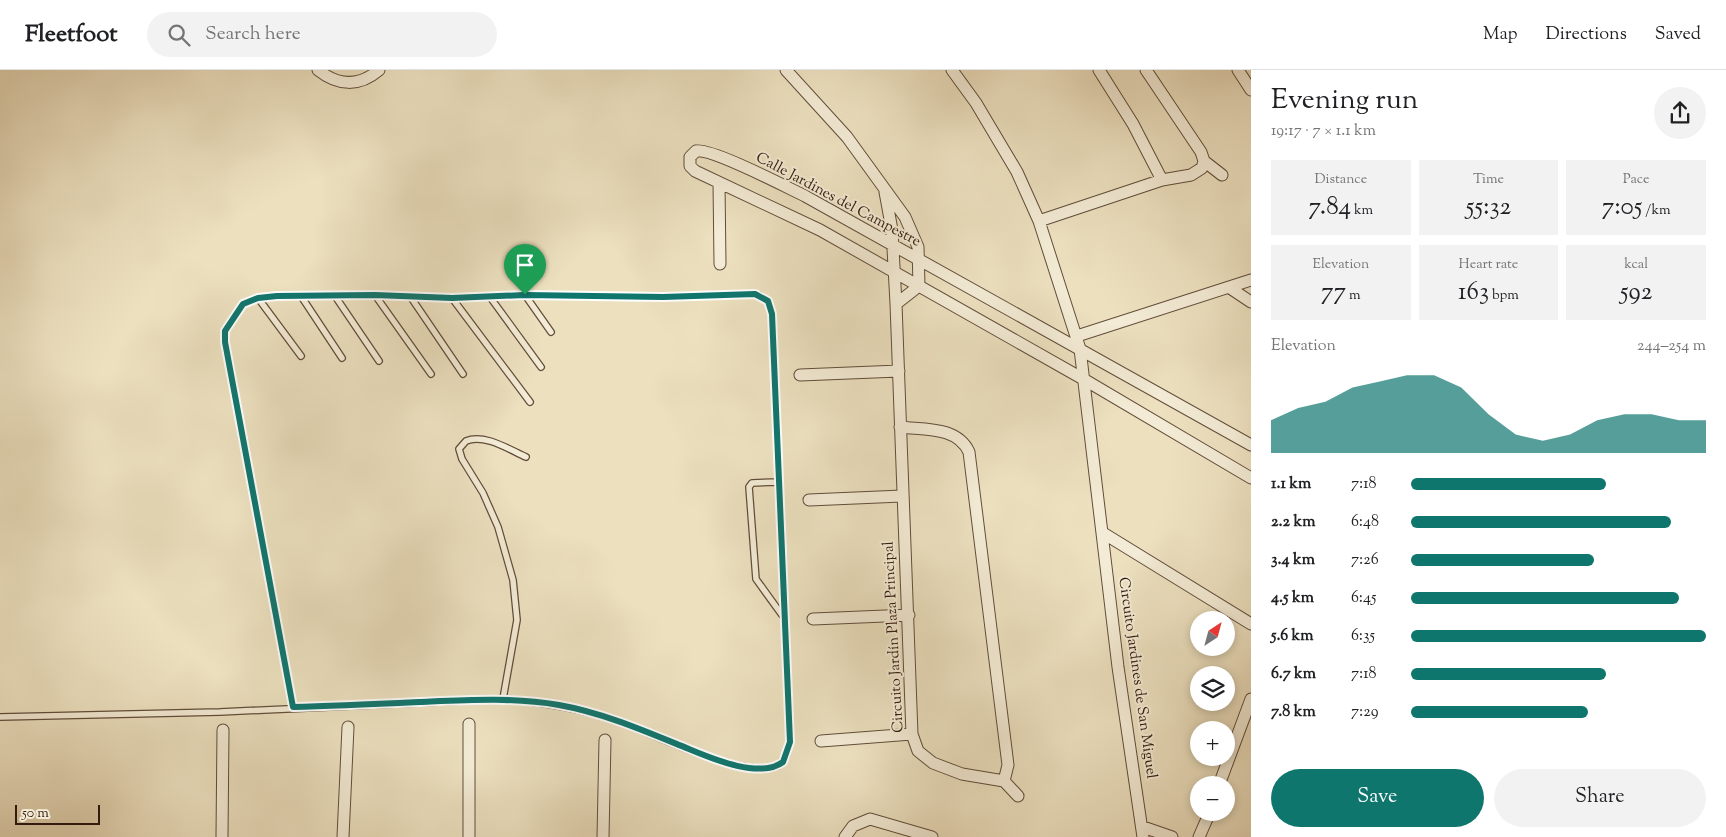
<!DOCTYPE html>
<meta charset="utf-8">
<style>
body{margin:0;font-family:"Sorts Mill Goudy",serif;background:#f2f2f2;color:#202124;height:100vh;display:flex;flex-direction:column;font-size:19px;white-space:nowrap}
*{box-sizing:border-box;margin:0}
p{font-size:16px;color:#757577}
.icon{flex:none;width:28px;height:28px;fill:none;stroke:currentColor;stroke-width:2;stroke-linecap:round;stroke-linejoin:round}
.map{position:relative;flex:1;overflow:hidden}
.sheet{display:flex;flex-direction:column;background:#fff;width:475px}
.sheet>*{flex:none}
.needle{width:32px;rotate:36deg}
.tools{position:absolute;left:1190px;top:541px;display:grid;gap:10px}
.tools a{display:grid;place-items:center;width:45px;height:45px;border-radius:50%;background:#fff;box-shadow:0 2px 8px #0003;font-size:25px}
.scale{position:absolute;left:15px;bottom:12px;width:85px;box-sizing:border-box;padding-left:5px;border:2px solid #331c0e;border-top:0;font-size:14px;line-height:18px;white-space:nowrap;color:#331c0e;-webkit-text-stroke:4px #f3ebd5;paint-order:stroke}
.pin{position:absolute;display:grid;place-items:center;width:42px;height:42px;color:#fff;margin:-51px -21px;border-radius:50% 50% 50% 0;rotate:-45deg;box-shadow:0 0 5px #0007}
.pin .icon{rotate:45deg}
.round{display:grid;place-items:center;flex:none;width:52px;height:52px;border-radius:26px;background:#f2f2f2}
.overview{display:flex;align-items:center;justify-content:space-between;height:85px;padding:0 20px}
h1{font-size:28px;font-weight:600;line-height:38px}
.stats{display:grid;grid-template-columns:repeat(3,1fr);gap:8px;height:85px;padding:5px 20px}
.stats div{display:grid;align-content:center;border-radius:0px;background:#f2f2f2;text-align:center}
.stats b{font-size:25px;font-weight:600}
.stats small{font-size:14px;font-weight:400}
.stats p{font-size:14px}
.chart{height:140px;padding:10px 20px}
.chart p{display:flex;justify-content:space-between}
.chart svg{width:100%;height:90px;margin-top:5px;fill:#0f766e;opacity:.7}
.button{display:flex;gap:10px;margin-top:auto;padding:10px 20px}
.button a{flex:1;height:58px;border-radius:30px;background:#0f766e;color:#fff;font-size:20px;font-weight:600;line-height:58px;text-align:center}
.button a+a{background:#f2f2f2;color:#202124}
ul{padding:0 20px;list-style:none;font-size:16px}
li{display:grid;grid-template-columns:80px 60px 1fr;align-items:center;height:38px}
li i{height:12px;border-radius:6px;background:#0f766e}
header{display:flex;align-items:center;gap:30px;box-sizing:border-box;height:70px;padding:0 25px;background:#fff;border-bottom:1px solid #e0e0e0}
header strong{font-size:24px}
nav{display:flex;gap:28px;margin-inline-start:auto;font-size:18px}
.search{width:350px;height:45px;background:#f2f2f2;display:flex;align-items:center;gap:12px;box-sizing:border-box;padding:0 18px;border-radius:28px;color:#757577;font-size:19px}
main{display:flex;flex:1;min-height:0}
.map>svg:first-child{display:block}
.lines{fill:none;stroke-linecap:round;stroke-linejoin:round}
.service-casing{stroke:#614d3a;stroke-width:8}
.minor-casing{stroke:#614d3a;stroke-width:13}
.service{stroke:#f3ebd5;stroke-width:5.5}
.minor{stroke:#f3ebd5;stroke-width:11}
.route-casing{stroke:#fff;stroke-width:10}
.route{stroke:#0f766e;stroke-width:6}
.labels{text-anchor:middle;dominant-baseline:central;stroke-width:4;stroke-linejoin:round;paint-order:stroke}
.street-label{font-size:15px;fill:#331c0e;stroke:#f3ebd5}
</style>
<header>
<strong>Fleetfoot</strong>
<div class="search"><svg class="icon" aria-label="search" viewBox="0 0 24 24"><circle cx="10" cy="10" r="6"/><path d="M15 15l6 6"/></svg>Search here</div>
<nav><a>Map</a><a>Directions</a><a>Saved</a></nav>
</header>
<main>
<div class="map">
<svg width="1251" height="767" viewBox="0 0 1251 767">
<rect width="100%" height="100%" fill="#ece0bf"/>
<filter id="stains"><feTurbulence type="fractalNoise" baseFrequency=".004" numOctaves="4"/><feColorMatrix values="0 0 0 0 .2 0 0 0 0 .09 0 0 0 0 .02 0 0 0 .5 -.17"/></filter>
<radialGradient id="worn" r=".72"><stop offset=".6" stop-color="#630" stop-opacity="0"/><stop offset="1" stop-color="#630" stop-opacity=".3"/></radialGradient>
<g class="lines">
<g class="service-casing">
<path id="service" d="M375 225 431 304
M525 225 551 262
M301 226 342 288
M335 226 379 291
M410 226 463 304
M490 227 541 297
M258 228 301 286
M452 228 530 332
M778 412 752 413 749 417 756 509 782 545
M503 629 517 550 513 510 498 457 483 423 462 389 459 379 466 371C484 363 510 380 526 387
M0 647 220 642 503 629C539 632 573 637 608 648 651 661 736 709 778 696L786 686 790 672 772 244 768 231 759 225 740 224 663 227 525 225 452 228 375 225 277 226 258 228 243 234 225 261V272L293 637"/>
</g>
<g class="minor-casing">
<path id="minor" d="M318 0C338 16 359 17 379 0
M786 0 847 67 905 147 918 177 919 216 896 234
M952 0 976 33 1017 102 1039 151 1080 279 1118 597 1143 767
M1099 0 1133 54 1162 110
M1238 0 1251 20
M1204 91 1222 105
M719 113 720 194
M885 122 892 160 896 234 912 664 918 681 933 693 962 704 1004 711 1018 726
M1039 151 1162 110 1191 105 1202 98 1204 91 1201 82 1146 0
M1230 218 1251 232
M1077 266 1251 210
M800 305 899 301
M900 357C924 360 957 356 969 382L1008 695 1004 711
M1251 375 805 126C786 117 712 78 696 81L690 87V96L695 101 820 160 1085 310 1251 408
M809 430 902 426
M1103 463 1251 554
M813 549 909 545
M821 671 912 664
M1219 715 1251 629
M1143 757 1172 767
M222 767 223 660
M343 767 348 657
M469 767V654
M603 767 605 670
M845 767 853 756 870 749 932 767
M1199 767 1210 742"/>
</g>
<use href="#service" class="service"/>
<use href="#minor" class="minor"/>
</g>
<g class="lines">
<g class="route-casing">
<path id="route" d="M755 224 768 231 772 244 790 672 783 692C760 709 713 689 689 679 647 662 604 643 559 635 513 627 466 630 419 632 377 634 335 636 293 637L225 272V261L243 234 258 228 277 226 375 225 452 228 525 225 663 227Z"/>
</g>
<use href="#route" class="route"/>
</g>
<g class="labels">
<g class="street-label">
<text transform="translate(838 130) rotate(28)">Calle Jardines del Campestre</text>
<text transform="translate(894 567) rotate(-93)">Circuito Jardín Plaza Principal</text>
<text transform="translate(1137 608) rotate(82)">Circuito Jardines de San Miguel</text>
</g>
</g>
<rect width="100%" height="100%" filter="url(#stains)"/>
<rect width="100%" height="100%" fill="url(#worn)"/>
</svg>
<div class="tools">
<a><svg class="needle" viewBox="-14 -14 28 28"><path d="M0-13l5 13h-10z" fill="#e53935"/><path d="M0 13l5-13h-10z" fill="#757577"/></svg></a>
<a><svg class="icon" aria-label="layers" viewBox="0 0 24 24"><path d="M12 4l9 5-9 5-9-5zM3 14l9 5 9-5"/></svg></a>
<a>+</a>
<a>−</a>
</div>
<div class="scale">50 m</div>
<div class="pin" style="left:525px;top:225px;background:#1e9e55"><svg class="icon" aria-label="arrive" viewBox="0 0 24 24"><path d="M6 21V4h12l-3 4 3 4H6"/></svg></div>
</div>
<section class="sheet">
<div class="overview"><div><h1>Evening run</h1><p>19:17 · 7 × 1.1 km</p></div><a class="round"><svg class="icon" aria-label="share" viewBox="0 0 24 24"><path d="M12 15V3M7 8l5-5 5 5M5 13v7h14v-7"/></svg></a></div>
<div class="stats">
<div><p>Distance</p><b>7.84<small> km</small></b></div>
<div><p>Time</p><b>55:32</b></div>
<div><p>Pace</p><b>7:05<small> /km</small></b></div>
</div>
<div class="stats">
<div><p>Elevation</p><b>77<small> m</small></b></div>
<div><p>Heart rate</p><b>163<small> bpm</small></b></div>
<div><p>kcal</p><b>592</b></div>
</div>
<div class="chart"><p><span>Elevation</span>244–254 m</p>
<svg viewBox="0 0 160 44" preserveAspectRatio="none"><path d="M0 44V28L10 22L20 19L30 12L40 9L50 6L60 6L70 12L80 25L90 35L100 38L110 35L120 28L130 25L140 25L150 28L160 28V44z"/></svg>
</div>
<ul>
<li><b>1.1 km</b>7:18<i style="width:66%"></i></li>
<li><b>2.2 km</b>6:48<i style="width:88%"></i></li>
<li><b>3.4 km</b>7:26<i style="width:62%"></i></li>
<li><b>4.5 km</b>6:45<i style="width:91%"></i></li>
<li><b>5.6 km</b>6:35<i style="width:100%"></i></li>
<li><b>6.7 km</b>7:18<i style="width:66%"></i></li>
<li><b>7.8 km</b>7:29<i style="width:60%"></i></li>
</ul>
<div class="button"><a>Save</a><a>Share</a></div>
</section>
</main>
